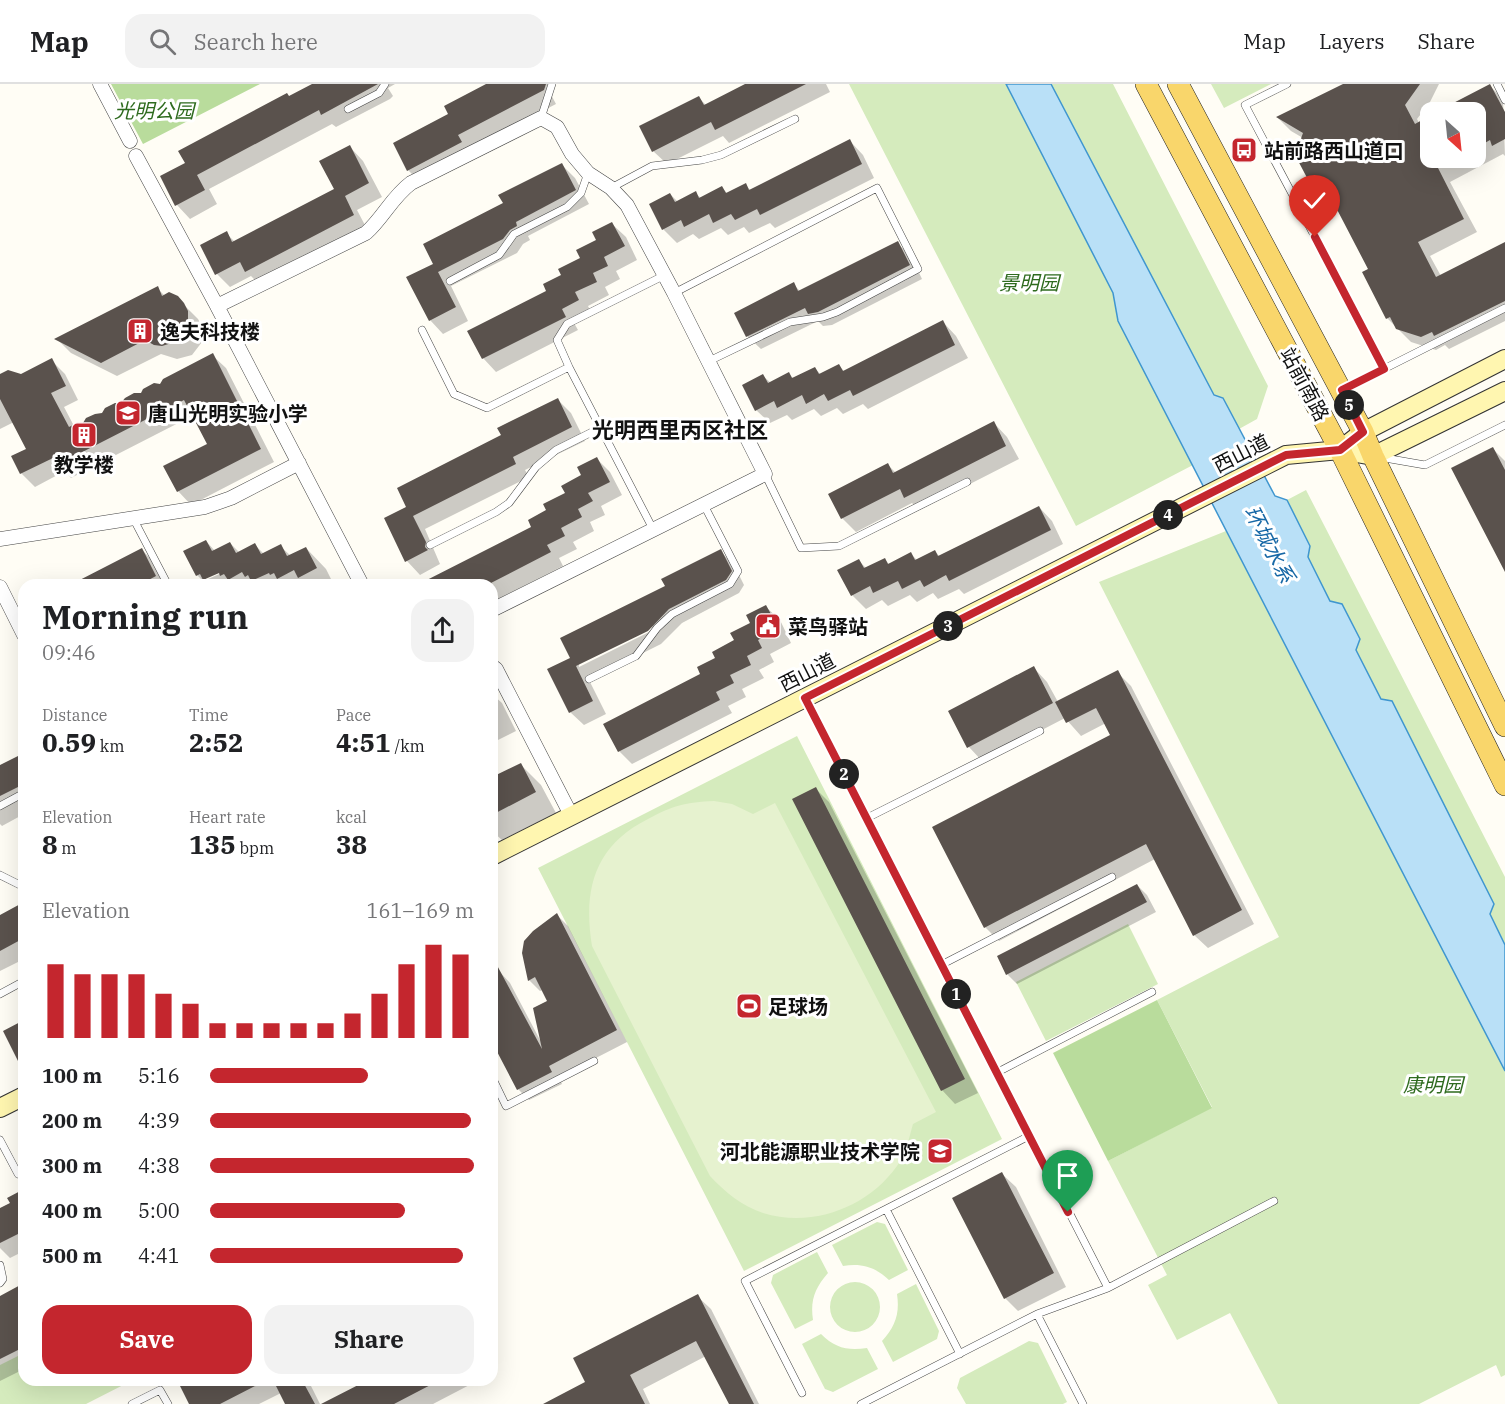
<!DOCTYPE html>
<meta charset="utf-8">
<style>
body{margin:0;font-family:"IBM Plex Serif","Noto Sans SC",serif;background:#f2f2f2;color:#202124;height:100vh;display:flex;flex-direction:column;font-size:22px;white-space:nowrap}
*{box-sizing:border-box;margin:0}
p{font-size:20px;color:#757577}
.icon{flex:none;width:33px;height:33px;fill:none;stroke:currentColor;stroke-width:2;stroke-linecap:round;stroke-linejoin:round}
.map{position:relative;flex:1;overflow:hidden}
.drawer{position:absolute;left:18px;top:495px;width:480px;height:807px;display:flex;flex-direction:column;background:#fff;border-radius:18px;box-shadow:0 6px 24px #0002}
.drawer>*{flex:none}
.needle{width:39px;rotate:153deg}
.fabs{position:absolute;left:1420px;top:18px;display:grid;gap:12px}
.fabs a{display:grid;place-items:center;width:66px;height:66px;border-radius:12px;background:#fff;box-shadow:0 6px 24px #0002;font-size:30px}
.pin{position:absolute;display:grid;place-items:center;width:51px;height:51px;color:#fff;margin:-62px -26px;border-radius:50% 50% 50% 0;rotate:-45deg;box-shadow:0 0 6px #0007}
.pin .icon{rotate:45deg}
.km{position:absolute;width:30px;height:30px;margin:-15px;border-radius:50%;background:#222;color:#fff;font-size:16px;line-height:30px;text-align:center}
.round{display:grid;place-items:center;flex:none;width:63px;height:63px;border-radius:18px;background:#f2f2f2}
.headline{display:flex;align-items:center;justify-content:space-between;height:102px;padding:0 24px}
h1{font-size:33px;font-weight:700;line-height:45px}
.stats{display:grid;grid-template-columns:repeat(3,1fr);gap:9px;height:102px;padding:6px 24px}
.stats div{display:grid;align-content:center}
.stats b{font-size:26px;font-weight:700}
.stats small{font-size:16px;font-weight:400}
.stats p{font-size:16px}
.chart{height:168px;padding:12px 24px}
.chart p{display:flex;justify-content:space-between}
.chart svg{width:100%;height:108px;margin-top:6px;stroke:#c4262e;stroke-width:6}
.primary-button{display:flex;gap:12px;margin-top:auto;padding:12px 24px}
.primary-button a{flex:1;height:69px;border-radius:18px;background:#c4262e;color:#fff;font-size:24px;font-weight:700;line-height:69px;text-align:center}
.primary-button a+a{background:#f2f2f2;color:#202124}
ul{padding:0 24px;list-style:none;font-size:20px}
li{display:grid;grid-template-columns:96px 72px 1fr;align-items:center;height:45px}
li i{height:15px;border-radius:8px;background:#c4262e}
header{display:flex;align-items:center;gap:36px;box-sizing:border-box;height:84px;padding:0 30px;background:#fff;border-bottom:2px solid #e0e0e0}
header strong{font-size:28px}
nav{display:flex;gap:33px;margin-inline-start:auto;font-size:21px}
.search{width:420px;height:54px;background:#f2f2f2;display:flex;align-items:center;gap:15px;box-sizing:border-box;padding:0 21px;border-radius:18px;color:#757577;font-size:22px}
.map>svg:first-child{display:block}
.green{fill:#d5ebbd}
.forest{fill:#b9dc9c}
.pitch{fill:#e6f2cf}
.water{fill:#b9e0f7;stroke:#3f96cf;stroke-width:1.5}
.shadow{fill:#0003;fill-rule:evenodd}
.building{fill:#5a524d}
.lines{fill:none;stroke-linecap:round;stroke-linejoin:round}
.lane-casing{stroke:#444;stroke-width:8}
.street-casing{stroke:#444;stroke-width:15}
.secondary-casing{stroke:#333;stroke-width:20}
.primary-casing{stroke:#222;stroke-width:22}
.lane{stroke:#fff;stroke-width:7}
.street{stroke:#fff;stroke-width:14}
.secondary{stroke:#fff6b0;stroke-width:18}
.primary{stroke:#f9d66b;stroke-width:21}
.route-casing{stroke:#fff;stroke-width:12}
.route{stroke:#c4262e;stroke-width:8}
.labels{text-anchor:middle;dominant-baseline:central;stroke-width:6;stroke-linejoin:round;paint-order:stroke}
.park-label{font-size:20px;font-style:italic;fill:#2f6b1f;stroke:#fff}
.poi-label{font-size:20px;font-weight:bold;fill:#111;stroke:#fff;text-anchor:start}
.street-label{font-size:20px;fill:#111;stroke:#fff}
.water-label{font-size:21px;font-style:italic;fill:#1768a6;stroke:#fff}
.quarter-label{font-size:22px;font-weight:bold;fill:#111;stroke:#fff}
</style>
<header>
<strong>Map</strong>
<div class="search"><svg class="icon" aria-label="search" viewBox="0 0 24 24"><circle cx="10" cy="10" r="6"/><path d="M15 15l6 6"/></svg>Search here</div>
<nav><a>Map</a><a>Layers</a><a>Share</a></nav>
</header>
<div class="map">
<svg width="1505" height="1320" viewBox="0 0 1505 1320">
<rect width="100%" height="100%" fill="#fffdf5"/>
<path class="green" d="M849 0H1006L1113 209 1118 237 1193 381 1076 442Z
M1051 0H1113L1268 302 1257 335 1239 345 1223 314 1214 312Z
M1211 0H1271L1224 24Z
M1306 406 1505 793V861L1356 566 1360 555 1342 520 1330 517 1308 473 1310 461 1287 416Z
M1226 447 1505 987V1291L1501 1293 1496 1281 1419 1320H1278L1230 1229 1177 1256 1148 1201 1167 1191 1108 1077 1212 1023 1157 916 1279 853 1099 498Z
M797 652 1002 1055 744 1187 538 784Z
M1128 840 1158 900 1046 957 1016 898Z
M877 1138 885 1140 908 1186 889 1196C875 1183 862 1179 843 1182L832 1161Z
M817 1168 828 1189C815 1204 810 1216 813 1236L795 1245 771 1199 773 1191Z
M830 1223a25 25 0 1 1 50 0a25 25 0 1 1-50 0Z
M916 1200 939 1247 937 1255 893 1278 882 1257C895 1243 900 1230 897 1210Z
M821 1250C835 1264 848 1267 867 1264L878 1285 833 1308 825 1305 802 1260Z
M1029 1257 1038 1259 1067 1318 1063 1320H966L957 1304 960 1294Z
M24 1269V1296H133L86 1320H0V1281Z"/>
<path class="forest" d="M111 0H260L143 60Z
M1157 916 1212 1024 1108 1077 1053 969Z"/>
<path class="pitch" d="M714 717 732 720 753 730 775 719 936 1028 913 1040C909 1054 906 1070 897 1082 867 1124 812 1144 763 1129 742 1122 725 1108 710 1092L592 862C583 806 594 762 648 735 672 722 686 718 714 717Z"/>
<path class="water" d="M1006 0H1051L1214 311 1223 314 1275 412 1287 416 1310 462 1308 473 1330 517 1342 520 1360 555 1356 566 1381 615 1392 617 1494 820 1490 830 1505 861V987L1118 237 1113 209Z"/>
<path class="shadow" d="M315 0H395L388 4 393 12 390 15 336 43 332 40 209 105 217 120 190 135 177 121 187 80 290 13Z
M489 0H553L547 3 556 20 470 65 422 100 408 86Z
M749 0H826L830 8 729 59 723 52 667 80 653 67 699 14 706 21Z
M1346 0H1439L1430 18 1417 35 1419 39 1431 33V74H1476V28H1439L1490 2 1503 15 1505 72 1503 70 1450 98 1477 148 1430 172 1441 192 1505 159V237L1449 265 1445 261 1436 266 1411 258 1387 234 1370 185 1337 122 1329 120 1315 106 1303 54 1291 47 1278 34Z
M850 57 863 71 874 94 775 144 770 139 749 149 744 143 728 151 721 144 699 155 693 150 677 159 663 145 670 110 678 118 695 109 701 114 722 104 728 110 746 101 751 107Z
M350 63 363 77 382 113 357 126 367 145 260 201 251 192 230 203 217 190 226 149 235 158 336 106Z
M562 81 575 94 589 120 528 152 530 156 523 160 517 169 451 202 468 237 443 250 430 236 435 181 505 120Z
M612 140 626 153 637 176 616 187 620 195 605 203 609 211 588 222 592 230 574 239 578 246 496 288 483 274 582 174Z
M897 159 911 172 922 195 832 241 823 242 818 237 761 265 747 252 793 200 801 208Z
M157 204 165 212 177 214 198 235 202 242V258L192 271 177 275 161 270 117 292 71 269 57 255Z
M943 238 956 252 968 274 868 325 863 320 843 330 837 324 821 332 814 325 792 336 787 331 770 339 756 326 763 292 771 299 789 290 794 295 815 284 821 291 839 282 845 288Z
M212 271 226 284 274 378 191 421 178 407 209 361 194 331 71 394 65 387 35 403 21 389 28 365 14 338 0 345V291L21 292 51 276 65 290 78 316 64 323 74 342 84 340 161 301Z
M558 316 571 329 585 357 525 386 529 393 425 445 440 480 420 491 407 477 408 424 503 352Z
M994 339 1007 353 1019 375 919 426 912 419 856 448 842 434 830 411 888 381 896 389Z
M1492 364 1505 377V485Z
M597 375 610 388 622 411 601 422 605 431 590 438 594 447 573 458 577 465 559 474 563 482 492 518V501H440L533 444Z
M1039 423 1052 437 1063 460 964 510 959 505 938 515 933 509 917 518 910 511 888 522 882 516 866 525 852 511 859 477 867 485 885 476 890 481 911 470 917 476 935 467 940 473Z
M206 457 215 467 230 459 240 469 255 461 264 470 280 462 291 472 306 464 326 485 334 501H207L197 491ZM226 487 206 496V493Z
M142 466 162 486 169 501H73Z
M720 467 734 481 744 501 739 509 682 539 661 560 589 596 606 630 584 641 570 628 572 575 667 503ZM654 542 655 545 579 583V579Z
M766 523 780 536 791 559 770 570 774 578 759 586 764 594 742 605 746 613 728 622 732 629 632 680 619 667 702 591Z
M1034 584 1047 598 1058 618 1117 588 1131 602 1254 840 1208 864 1194 851 1155 775 999 857 985 843 1112 651 1106 639 1081 652 1065 634 982 677 969 663Z
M492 610 502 619 516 647 492 659Z
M24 670V730L2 742 0 740V683Z
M521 681 541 701 556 729 502 756 492 747V695Z
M816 705 829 718 978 1009 955 1020 942 1006Z
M1137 801 1147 811 1156 828 1017 900 1007 890Z
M24 824V875L0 887V833Z
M557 831 568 842 627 958 559 993 562 1000 529 1016 518 1005 492 955V886L499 887 510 899 540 956 549 918 543 906 540 907 529 896Z
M1002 1090 1016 1103 1066 1203 1018 1227 1005 1214Z
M24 1107V1167L10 1174 0 1164V1126L12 1120Z
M24 1201V1285L0 1297V1213Z
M697 1212 711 1225 759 1320H730L706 1272 643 1305 650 1320H546L587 1298Z
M190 1296H308L320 1320H287L281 1309 259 1320H190Z
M371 1296H479L433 1320H324Z"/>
<path class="building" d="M312 0H378L321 31 319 26 197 91 205 106 175 122 160 92 185 79 178 67 287 9 289 12Z
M486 0H546L544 6 458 51 462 58 407 87 393 59 448 30 444 22Z
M745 0H806L715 46 711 38 652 68 639 42 699 12 704 21Z
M1343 0H1420L1405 21 1415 40 1431 31V74H1458L1438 84 1464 135 1418 158 1436 193 1505 158V217L1434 252 1432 248 1421 253 1396 245 1390 233 1386 235 1362 188 1368 185 1330 112 1314 107 1295 71 1303 49 1276 33Z
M1490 0 1505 28V55L1492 62 1490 56 1476 64V28H1436Z
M850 55 862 80 760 131 757 125 735 136 731 130 713 139 709 130 684 143 681 136 662 146 649 120 670 109 675 118 696 107 699 114 722 102 726 109 746 99 749 106Z
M350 61 369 99 345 112 354 131 245 188 240 178 215 191 200 161 227 147 232 158 334 105 319 77Z
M562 79 576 106 516 138 517 142 510 146 503 155 438 188 456 223 429 237 406 193 433 180 423 160 503 119 498 111Z
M612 138 625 162 604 173 608 182 593 189 597 198 575 208 579 216 562 225 566 233 482 275 467 247 546 207 543 200 561 191 558 185 580 174 576 166 596 156 592 148Z
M898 157 910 181 818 228 808 230 805 224 746 253 734 229 794 198 798 207Z
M158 202 162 212 169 208 178 212 184 219 188 227V243L178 257 162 262 154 261 145 256 101 279 54 255Z
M943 236 955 261 853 312 850 306 828 317 824 310 806 320 802 311 777 324 774 317 755 327 742 301 763 290 768 299 789 288 792 294 815 283 819 290 839 280 843 287Z
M213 269 261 365 177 408 163 382 207 360 184 316 57 381 53 374 20 390 11 372 26 365 0 315V290L8 286 21 290 52 274 66 302 51 309 69 343 77 339H83L86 334 95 330 102 329 105 324 115 319H121L125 314 134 309H141L143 305 154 299 160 300 163 295Z
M558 314 572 343 513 373 516 380 413 432 426 458 425 463 428 466 405 478 384 434 406 423 397 404 501 351 497 344Z
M994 337 1006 362 904 414 900 405 841 435 828 410 888 379 893 389Z
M1493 363 1505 386V488L1451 384Z
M597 373 610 398 588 409 593 417 578 425 582 433 561 444 565 452 547 461 551 468 487 501H417L531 443 528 436 546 426 543 420 565 409 561 402 581 391 577 383Z
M1039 422 1051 446 949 497 946 491 924 503 920 496 902 505 898 497 873 509 870 502 851 512 837 486 859 475 864 484 885 474 888 480 911 468 915 476 935 466 938 472Z
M206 456 212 467 230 458 236 469 255 459 261 470 281 460 287 472 306 463 317 484 298 494 294 486 277 495 274 489 270 491 269 489 251 497 248 491 245 493 242 488 228 496 224 490 220 492 219 489 203 496 200 490 196 492 183 467Z
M142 464 156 492 139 501H70Z
M721 465 732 487 726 496 669 525 648 547 576 582 593 617 569 629 547 585 570 574 560 554 665 502 661 495Z
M766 521 779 545 758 556 762 564 747 572 751 581 730 591 734 599 716 608 720 616 618 668 603 640 700 590 697 583 715 574 712 568 734 556 730 549 750 539 746 531Z
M1034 582 1053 619 967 664 948 627Z
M1118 586 1242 826 1193 852 1146 760 984 844 932 743 1110 651 1096 624 1066 639 1055 618Z
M24 669V700L0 712V681Z
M521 679 536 708 492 731V693Z
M816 703 965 995 941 1007 792 715Z
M1137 800 1147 818 1006 891 997 872Z
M24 818V854L0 867V831Z
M557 829 617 946 549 982 552 988 517 1006 492 958V872L542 965 533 924 547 917 535 893 528 897 522 869 524 857 533 847Z
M24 936V989L3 947Z
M1002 1088 1054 1189 1004 1215 952 1114Z
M24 1105V1147L0 1159V1124L10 1119 7 1114Z
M24 1199V1263L0 1275V1212Z
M698 1210 754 1320H729L696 1257 630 1291 645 1320H543L585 1298 573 1274Z
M186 1296H267L220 1320H189L179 1300Z
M273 1296H302L315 1320H285Z
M368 1296H440L394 1320H321Z"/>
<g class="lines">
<g class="lane-casing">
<path id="lane" d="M1287 0 1245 21 1385 285
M1497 0 1505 16
M348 25 379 9 385 0
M541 34 552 0
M611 104 652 82 702 76 721 71 795 35
M450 197 499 171 514 150 567 123 581 109 588 89
M674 209 877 104 918 185 837 228 823 233 790 238 709 277
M422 246 454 310 487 324 569 283 654 447
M569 283 557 256 567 240 665 191
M1344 305 1505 224
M1379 373 1425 381 1505 341
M765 390 801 464 839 462 967 398
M133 434 168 501
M430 461 496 428 509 419 536 383 556 366 600 344
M589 595 636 572 657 544 672 530 730 500 738 487 704 421
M805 614 1108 1204 1037 1230 861 1320
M0 722 24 709
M867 734 1040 647
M0 791 24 803
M941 881 1112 793
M0 910 24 897
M996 989 1152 908
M492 993 506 1022 594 977
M0 1056 18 1090 24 1087
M886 1125 960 1270
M0 1181 3 1195 0 1199
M1108 1204 1274 1117
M1037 1230 1083 1320
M350 1297 352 1296
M802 1309 745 1197 1029 1052
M132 1320 160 1306 168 1320"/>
</g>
<g class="street-casing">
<path id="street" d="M100 0 130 57
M136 72 217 222
M0 455 205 423 231 414 299 379
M362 501 217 222 366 149C383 134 392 113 411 99L541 34 557 43 572 70 588 89 611 104 627 121 674 209 765 390 492 526
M0 503 24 551
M492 582 496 585 571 731"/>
</g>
<g class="secondary-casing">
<path id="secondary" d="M1340 366 1363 348 1505 275
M492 772 1286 371 1340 366 1373 372 1505 307
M0 1024 24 1012"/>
</g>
<g class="primary-casing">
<path id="primary" d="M1146 0 1340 366 1505 701
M1178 0 1363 348 1373 372 1505 642"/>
</g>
<use href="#lane" class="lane"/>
<use href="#street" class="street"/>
<use href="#secondary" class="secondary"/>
<use href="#primary" class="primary"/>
</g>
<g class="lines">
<g class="route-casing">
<path id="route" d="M1068 1128 805 614 1286 371 1340 366 1363 348 1342 306 1384 285 1315 153"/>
</g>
<use href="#route" class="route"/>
</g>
<defs>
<g id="bus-square" transform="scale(1.35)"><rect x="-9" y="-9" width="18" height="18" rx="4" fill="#c4262e" stroke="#fff"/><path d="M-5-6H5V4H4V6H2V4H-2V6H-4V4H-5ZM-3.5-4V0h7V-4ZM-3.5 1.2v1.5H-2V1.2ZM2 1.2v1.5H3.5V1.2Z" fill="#fff"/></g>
<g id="building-square" transform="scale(1.35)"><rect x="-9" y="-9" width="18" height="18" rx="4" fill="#c4262e" stroke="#fff"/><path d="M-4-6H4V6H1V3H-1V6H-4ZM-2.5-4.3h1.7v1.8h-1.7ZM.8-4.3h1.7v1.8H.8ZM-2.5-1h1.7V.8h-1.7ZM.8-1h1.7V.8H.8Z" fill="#fff"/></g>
<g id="school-square" transform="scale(1.35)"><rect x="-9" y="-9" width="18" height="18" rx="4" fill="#c4262e" stroke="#fff"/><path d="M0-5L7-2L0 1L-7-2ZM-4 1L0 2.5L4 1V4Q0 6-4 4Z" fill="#fff"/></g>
<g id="civic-square" transform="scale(1.35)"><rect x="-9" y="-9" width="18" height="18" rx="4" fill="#c4262e" stroke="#fff"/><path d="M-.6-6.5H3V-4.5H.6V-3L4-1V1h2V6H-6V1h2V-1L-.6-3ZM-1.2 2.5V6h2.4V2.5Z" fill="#fff"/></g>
<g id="stadium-square" transform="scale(1.35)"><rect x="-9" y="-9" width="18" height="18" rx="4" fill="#c4262e" stroke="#fff"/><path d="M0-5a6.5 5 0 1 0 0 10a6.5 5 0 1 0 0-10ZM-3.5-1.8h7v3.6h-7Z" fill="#fff"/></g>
<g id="university-square" transform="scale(1.35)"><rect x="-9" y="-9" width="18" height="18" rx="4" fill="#c4262e" stroke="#fff"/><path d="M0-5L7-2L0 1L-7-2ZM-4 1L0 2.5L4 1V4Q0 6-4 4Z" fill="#fff"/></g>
</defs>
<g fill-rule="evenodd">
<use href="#bus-square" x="1244" y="66"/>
<use href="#building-square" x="140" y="247"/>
<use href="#school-square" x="128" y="329"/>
<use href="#building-square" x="84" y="351"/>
<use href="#civic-square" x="768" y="542"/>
<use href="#stadium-square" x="749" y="922"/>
<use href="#university-square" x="940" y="1067"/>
</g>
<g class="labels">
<g class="park-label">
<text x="154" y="26">光明公园</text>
<text x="1029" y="198">景明园</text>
<text x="1433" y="1000">康明园</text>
</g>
<g class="poi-label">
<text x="1264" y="66">站前路西山道口</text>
<text x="160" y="247">逸夫科技楼</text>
<text x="148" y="329">唐山光明实验小学</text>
<text x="84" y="380" text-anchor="middle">教学楼</text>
<text x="788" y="542">菜鸟驿站</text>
<text x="768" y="922">足球场</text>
<text x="920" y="1067" text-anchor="end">河北能源职业技术学院</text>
</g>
<g class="street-label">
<text transform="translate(1305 300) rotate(62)">站前南路</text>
<text transform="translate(1241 369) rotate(-27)">西山道</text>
<text transform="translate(807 588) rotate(-27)">西山道</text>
</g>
<g class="water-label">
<text transform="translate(1270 460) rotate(63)">环城水系</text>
</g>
<g class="quarter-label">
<text x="680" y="345">光明西里丙区社区</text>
</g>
</g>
</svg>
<div class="fabs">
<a><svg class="needle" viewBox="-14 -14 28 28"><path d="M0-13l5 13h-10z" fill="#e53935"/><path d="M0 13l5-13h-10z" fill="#757577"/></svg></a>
</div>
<div class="pin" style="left:1068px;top:1128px;background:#1e9e55"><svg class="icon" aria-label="arrive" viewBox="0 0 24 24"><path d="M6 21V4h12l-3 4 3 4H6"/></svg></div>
<div class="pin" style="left:1315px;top:153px;background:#d93025"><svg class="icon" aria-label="check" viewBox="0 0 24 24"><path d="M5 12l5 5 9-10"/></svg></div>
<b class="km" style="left:956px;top:910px">1</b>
<b class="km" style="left:844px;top:690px">2</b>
<b class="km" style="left:948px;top:542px">3</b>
<b class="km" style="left:1168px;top:431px">4</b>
<b class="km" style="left:1349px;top:321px">5</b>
<section class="drawer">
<div class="headline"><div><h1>Morning run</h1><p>09:46</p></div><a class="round"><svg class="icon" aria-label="share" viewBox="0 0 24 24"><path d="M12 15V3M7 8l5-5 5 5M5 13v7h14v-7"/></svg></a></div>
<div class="stats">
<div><p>Distance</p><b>0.59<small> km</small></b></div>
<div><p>Time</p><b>2:52</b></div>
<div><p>Pace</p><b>4:51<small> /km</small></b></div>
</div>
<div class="stats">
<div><p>Elevation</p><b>8<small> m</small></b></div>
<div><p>Heart rate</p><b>135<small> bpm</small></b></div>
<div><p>kcal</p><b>38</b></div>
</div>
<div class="chart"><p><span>Elevation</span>161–169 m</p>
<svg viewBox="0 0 160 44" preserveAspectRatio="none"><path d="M5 44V14M15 44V18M25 44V18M35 44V18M45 44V26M55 44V30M65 44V38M75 44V38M85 44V38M95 44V38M105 44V38M115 44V34M125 44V26M135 44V14M145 44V6M155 44V10"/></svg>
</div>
<ul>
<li><b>100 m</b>5:16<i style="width:60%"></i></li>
<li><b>200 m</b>4:39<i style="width:99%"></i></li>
<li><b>300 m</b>4:38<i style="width:100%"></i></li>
<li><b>400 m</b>5:00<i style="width:74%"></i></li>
<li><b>500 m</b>4:41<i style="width:96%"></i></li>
</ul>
<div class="primary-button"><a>Save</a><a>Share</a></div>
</section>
</div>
